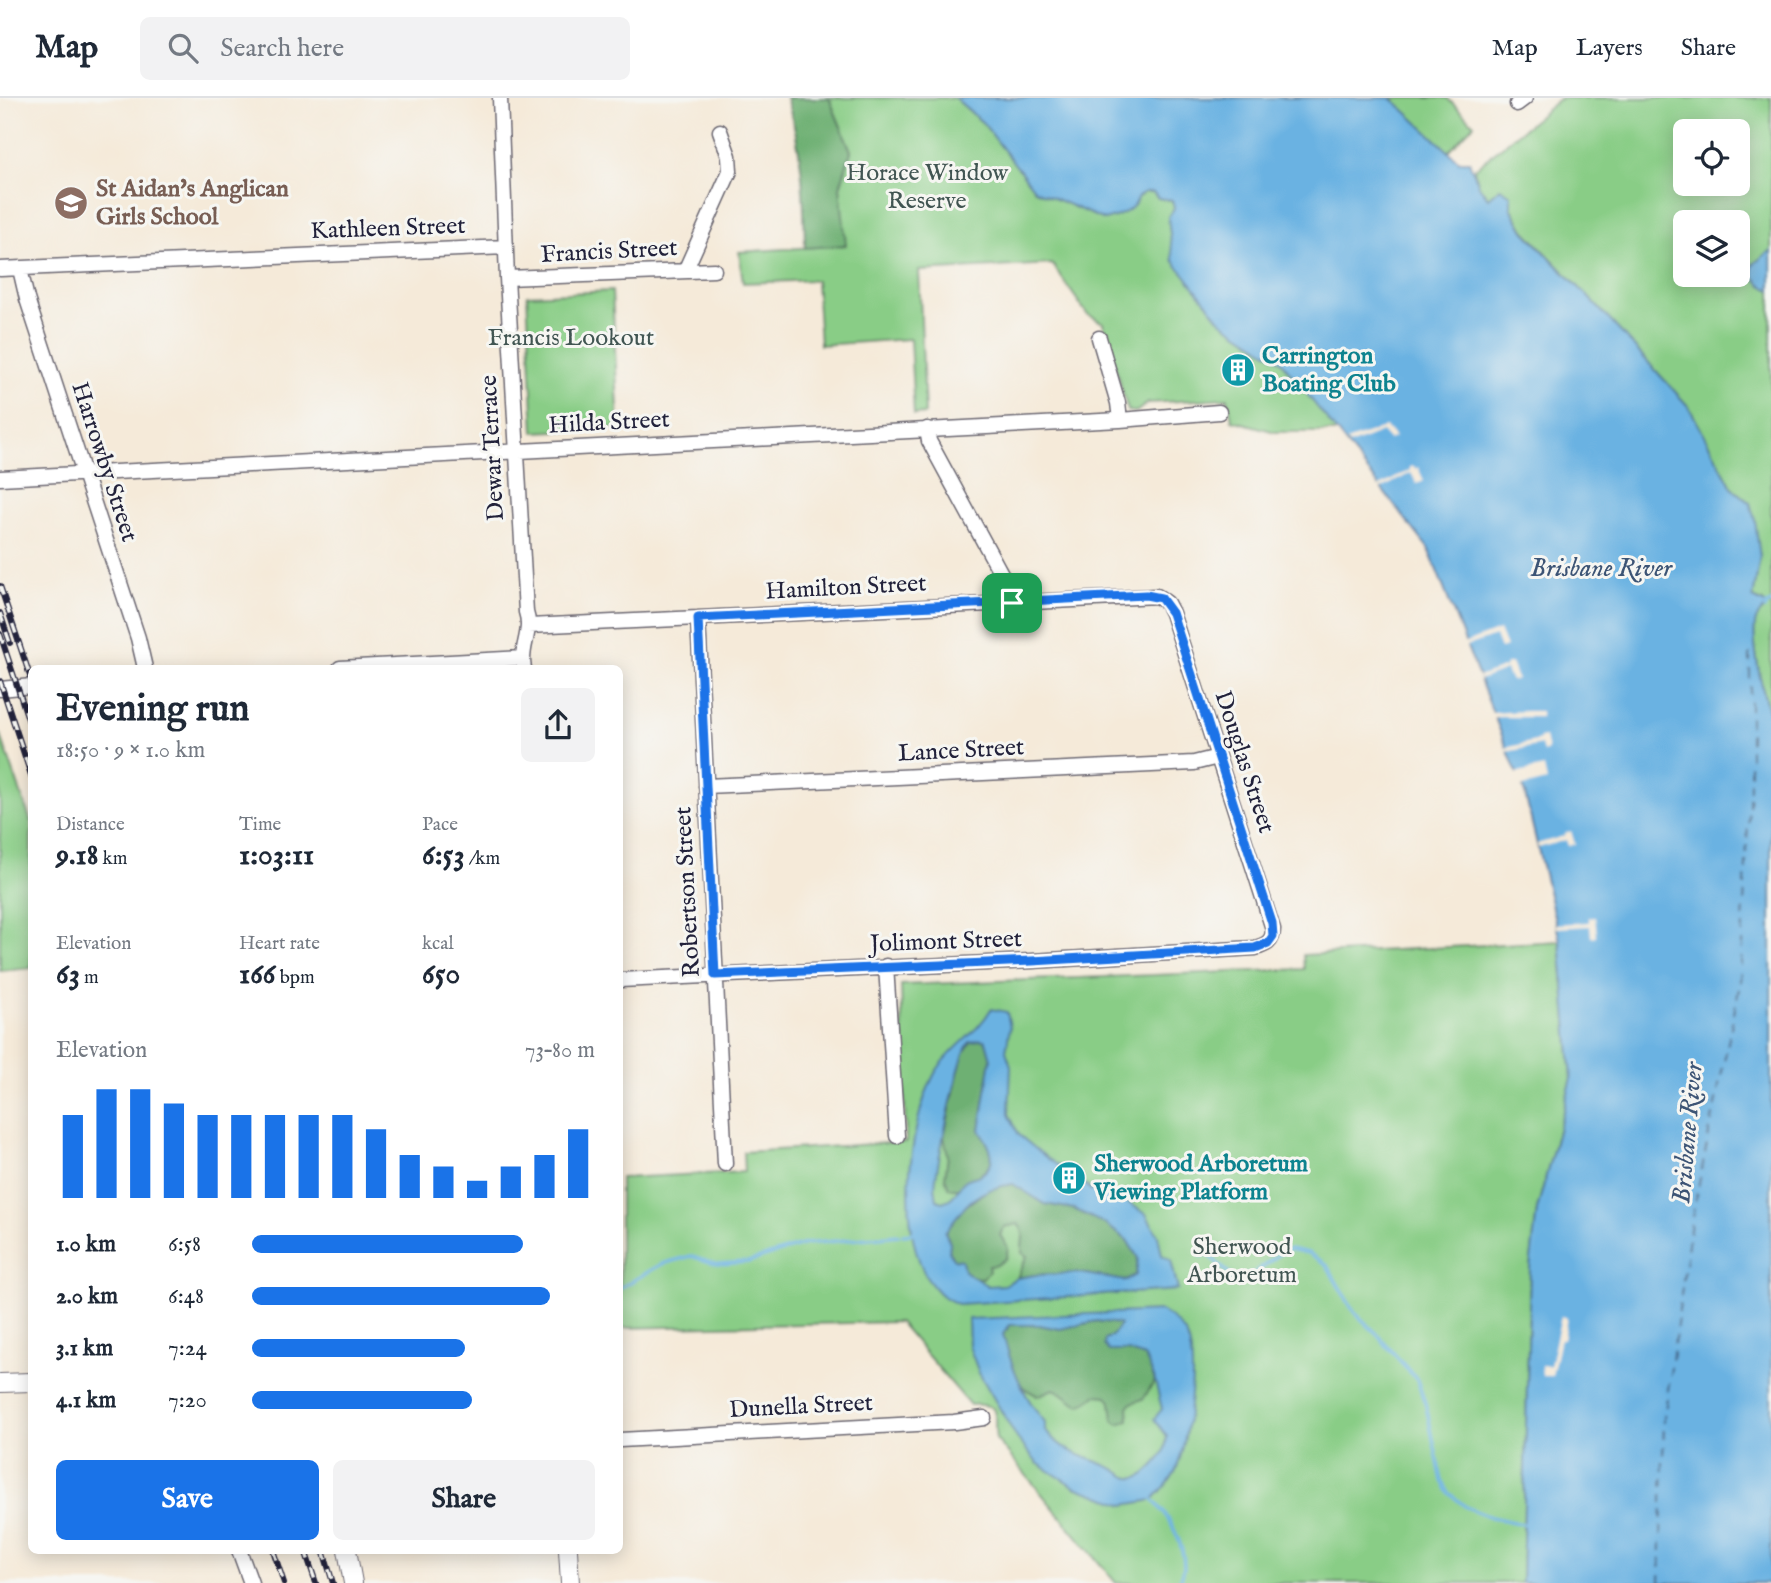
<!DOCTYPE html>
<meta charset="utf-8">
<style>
body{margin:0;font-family:"IM FELL English",serif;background:#f2f2f3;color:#1f2937;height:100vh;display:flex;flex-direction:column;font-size:26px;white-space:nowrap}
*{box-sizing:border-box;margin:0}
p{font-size:23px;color:#747a83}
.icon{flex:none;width:38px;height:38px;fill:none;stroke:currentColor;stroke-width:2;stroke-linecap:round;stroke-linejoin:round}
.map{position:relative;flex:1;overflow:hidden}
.side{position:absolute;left:28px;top:567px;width:595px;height:889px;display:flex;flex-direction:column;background:#fff;border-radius:10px;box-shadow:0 4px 18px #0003}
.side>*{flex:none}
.controls{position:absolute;left:1673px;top:21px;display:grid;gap:14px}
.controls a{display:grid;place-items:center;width:77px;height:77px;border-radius:10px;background:#fff;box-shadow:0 4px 18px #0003;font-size:35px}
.pin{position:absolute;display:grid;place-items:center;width:60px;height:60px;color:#fff;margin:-30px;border-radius:14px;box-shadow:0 4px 10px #0006}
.round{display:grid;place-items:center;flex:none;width:74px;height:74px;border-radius:10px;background:#f2f2f3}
.summary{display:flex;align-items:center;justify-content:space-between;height:119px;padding:0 28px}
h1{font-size:38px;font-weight:700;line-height:52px}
.figures{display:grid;grid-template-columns:repeat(3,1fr);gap:10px;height:119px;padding:7px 28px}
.figures div{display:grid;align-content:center}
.figures b{font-size:30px;font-weight:700}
.figures small{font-size:19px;font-weight:400}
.figures p{font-size:19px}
.chart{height:196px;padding:14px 28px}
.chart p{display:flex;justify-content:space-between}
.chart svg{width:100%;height:126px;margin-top:7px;stroke:#1a73e8;stroke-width:6}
.primary-button{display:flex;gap:14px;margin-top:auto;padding:14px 28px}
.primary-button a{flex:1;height:80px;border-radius:10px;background:#1a73e8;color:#fff;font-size:28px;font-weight:700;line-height:80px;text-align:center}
.primary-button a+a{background:#f2f2f3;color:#1f2937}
ul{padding:0 28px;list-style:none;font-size:23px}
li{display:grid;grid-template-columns:112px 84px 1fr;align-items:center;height:52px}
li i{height:18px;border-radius:9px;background:#1a73e8}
header{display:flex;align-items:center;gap:42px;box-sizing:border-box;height:98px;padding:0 35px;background:#fff;border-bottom:2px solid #e0e1e3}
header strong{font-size:33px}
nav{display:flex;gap:38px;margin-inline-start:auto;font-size:24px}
.search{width:490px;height:63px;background:#f2f2f3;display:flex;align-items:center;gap:18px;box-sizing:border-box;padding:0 24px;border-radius:10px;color:#747a83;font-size:26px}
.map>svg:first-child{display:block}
.green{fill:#89cd86;stroke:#567860;stroke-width:2;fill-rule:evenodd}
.forest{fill:#6eb073;stroke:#486957;stroke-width:2}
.water{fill:#6bb2e2;stroke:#466a8e;stroke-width:2;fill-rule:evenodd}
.pier{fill:#f5ead9}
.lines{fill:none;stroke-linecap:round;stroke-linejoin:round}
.stream{stroke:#6bb2e2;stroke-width:3.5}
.ferry{stroke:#3c5475;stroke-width:2;stroke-dasharray:9 7;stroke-linecap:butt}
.minor-casing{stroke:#6c6872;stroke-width:17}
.tertiary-casing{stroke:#6c6872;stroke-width:20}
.minor{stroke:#fff;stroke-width:14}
.tertiary{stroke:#fff;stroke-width:18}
.rail-casing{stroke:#22223b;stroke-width:6}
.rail{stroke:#f6f6f2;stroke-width:3.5;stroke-dasharray:10;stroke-linecap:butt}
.route-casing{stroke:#fff;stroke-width:14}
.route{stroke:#1a73e8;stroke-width:9}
.labels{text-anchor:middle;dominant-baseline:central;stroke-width:6;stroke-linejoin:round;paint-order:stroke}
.park-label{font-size:24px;fill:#415552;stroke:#f6f6f2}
.education-label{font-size:24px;font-weight:bold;fill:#785e54;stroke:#f6f6f2;text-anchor:start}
.street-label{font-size:24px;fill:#22223b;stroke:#f6f6f2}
.culture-label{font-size:24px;font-weight:bold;fill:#0d838f;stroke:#f6f6f2;text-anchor:start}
.water-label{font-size:26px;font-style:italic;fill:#3c5475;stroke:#f6f6f2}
</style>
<header>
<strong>Map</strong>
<div class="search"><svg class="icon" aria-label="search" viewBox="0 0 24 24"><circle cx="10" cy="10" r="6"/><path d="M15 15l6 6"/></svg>Search here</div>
<nav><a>Map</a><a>Layers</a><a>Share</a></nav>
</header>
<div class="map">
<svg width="1771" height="1485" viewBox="0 0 1771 1485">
<rect width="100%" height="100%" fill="#f6f6f2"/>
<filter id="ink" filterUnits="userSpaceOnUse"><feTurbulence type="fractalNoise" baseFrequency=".0143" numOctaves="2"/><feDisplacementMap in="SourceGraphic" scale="14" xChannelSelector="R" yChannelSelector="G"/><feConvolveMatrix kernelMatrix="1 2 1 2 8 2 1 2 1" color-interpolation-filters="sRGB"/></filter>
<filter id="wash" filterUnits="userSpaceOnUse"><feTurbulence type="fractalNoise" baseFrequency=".00686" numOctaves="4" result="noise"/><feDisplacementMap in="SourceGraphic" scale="28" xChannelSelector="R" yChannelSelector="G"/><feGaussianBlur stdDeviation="1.57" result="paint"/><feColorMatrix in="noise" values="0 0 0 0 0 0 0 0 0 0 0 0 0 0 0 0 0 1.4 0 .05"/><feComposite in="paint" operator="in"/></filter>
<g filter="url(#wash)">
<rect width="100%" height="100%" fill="#f5ead9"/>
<path class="green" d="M829 0H955L983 25 1035 92 1104 122 1118 117 1145 94H1153L1158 100 1172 102 1222 224 1280 262 1338 334H1275L1232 322 1228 300 1148 305 1136 314 1128 313 1103 225 1087 216 1052 166 919 173 925 316 914 317 910 241 820 247 816 182 743 185 739 154 845 147 840 89 851 53Z
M1391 0H1447L1474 26 1448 54Z
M1561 0H1771V622C1765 603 1748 536 1757 519 1759 516 1762 514 1765 511L1763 504 1753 500 1760 459 1750 405 1733 391 1689 309 1596 207 1524 132 1511 109 1488 100 1479 88 1474 71ZM1685 33H1738V86H1685ZM1685 124H1738V177H1685Z
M612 193 619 330 534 334 527 197Z
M0 635 31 724V870L0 873Z
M1560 843 1572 980 1537 1112 1530 1170 1522 1485H1116L996 1341C992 1317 1005 1305 970 1307L899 1224 620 1230V1080L744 1074 743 1054 906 1044 901 887 1304 871 1303 857Z"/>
<path class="forest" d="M786 0H829L851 53 840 89 846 147 805 150C804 99 803 48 786 0Z
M981 941 986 943 991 961 980 1032C989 1047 1000 1062 982 1075 973 1082 967 1080 959 1090H949L945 1079 948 1058 944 1039 962 958 971 944Z
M1013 1085 1045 1106 1074 1111 1105 1126 1127 1142 1138 1160 1136 1177 1125 1183 1080 1175 1035 1177 1017 1180 1027 1158 1022 1155C1021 1142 1027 1136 1018 1126L1004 1129 1000 1137 1008 1150 1006 1160 997 1167 988 1168 989 1173 983 1180C967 1181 958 1166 949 1155L950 1144 945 1134 963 1110 990 1090Z
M1097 1223 1121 1226 1113 1237 1105 1242 1109 1253H1127L1146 1259 1155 1283 1143 1301 1131 1305 1128 1309 1129 1322 1119 1326 1113 1322 1111 1304 1107 1298 1097 1297 1081 1307C1069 1304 1065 1294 1053 1291L1037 1298C1033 1294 1027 1293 1023 1289 1014 1280 1006 1248 1003 1236L1010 1227H1039L1060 1231Z"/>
<path class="water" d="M955 0H1391L1459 63H1469L1479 88 1488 100 1500 90 1511 97V110L1524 133 1596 207 1689 309 1733 391 1750 405 1755 422 1760 459 1753 500 1767 507C1764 512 1759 515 1757 520 1748 537 1765 603 1771 622V1485H1522L1530 1170 1537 1112 1572 980 1560 843 1525 696 1428 450 1281 263 1222 224 1173 162 1168 119 1174 110 1172 102 1158 100 1153 94H1145L1138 99C1135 113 1117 119 1104 122L1035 92 983 25Z
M1771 152V192C1759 187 1752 180 1752 167Z
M991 911 1007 914 1010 929 1006 953 1011 968 1009 1016 1019 1037 1047 1060 1072 1076 1091 1092 1124 1102 1146 1116 1158 1137 1162 1157 1171 1162 1178 1192 958 1206C952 1203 944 1200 939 1195 893 1150 907 1027 935 975 950 950 977 936 991 911ZM981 941 986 943 991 961 980 1032C989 1047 1000 1063 982 1076 977 1079 970 1079 966 1082 955 1089 958 1100 942 1104L937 1102 935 1088C937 1068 959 953 970 944 971 944 980 941 981 941ZM1013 1086 1045 1106 1074 1111 1105 1126 1127 1142 1138 1160 1136 1177 1125 1183 1080 1175 1035 1177 1017 1180 1004 1187 988 1188 964 1173 962 1162 954 1161 949 1155 950 1144 945 1134C965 1106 977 1091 1013 1086Z
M1161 1213C1170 1218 1183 1229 1187 1239 1199 1267 1187 1344 1176 1372 1172 1383 1160 1393 1153 1402L1124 1407 1075 1389 1037 1365 1017 1340 979 1275 969 1248 968 1221ZM1097 1223 1120 1226 1113 1237 1105 1242 1104 1247 1109 1253H1127L1145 1259 1154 1279 1162 1311 1154 1321 1167 1338C1166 1343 1166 1350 1164 1354 1161 1361 1145 1379 1137 1380 1126 1382 1121 1374 1112 1370 1085 1358 1066 1356 1045 1333V1324C1023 1299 1011 1267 1003 1236L1010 1227H1039L1060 1231Z"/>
<path class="pier" d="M1386 329 1395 339 1389 342 1382 334 1349 347 1346 343Z
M1413 368 1415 371 1418 369 1424 383 1417 386 1411 375 1379 392 1377 390 1410 372V369Z
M1499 532 1506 549 1500 551 1495 538 1465 549 1463 546Z
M1511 565 1517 581 1511 583 1506 572 1479 582 1478 579 1506 569 1505 567Z
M1526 613H1541V619H1491V615Z
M1545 639 1548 652 1543 654 1541 647 1506 654 1505 650 1540 642V640Z
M1544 669 1547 683 1519 690 1514 676Z
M1571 733 1575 746 1568 748 1566 742 1538 750 1537 746 1564 738 1566 735Z
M1595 818 1597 838 1591 839 1590 828 1556 830V826L1589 824V819Z
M1561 1218 1567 1220 1563 1241H1560L1552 1278H1542L1541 1267 1550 1268Z"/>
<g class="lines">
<path class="stream" d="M1765 511 1767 507 1771 505
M903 1136 913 1135
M1201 1158 1209 1157 1234 1181
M1214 1186 1255 1175 1282 1154 1290 1151 1308 1155 1326 1166 1354 1214 1374 1233 1417 1282 1426 1308 1442 1383 1449 1395 1466 1409 1491 1419 1527 1427
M620 1190 662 1166 691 1158 718 1166 748 1164 805 1146 899 1137
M1153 1402C1169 1418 1184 1445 1184 1468 1184 1474 1181 1480 1179 1485"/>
<path class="ferry" d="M1660 1485 1664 1321 1691 1124 1740 886 1750 687V552"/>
</g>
</g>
<g filter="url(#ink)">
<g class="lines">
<g class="minor-casing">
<path id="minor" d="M500 0 507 180 526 514C533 534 519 551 524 570
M1517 6 1525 0
M0 171 506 149
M20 171 27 201 138 540 145 570
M685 173 730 73 729 58 720 33
M507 180 714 172
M1099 240 1118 305 1120 322
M927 331 929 343 1010 492 1012 505
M0 380 1120 322 1219 314
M698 520 725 1066
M529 528 1157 498 1167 505 1172 515 1273 831C1273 844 1266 847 1255 850L1032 863 620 882
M340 570 522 560
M0 591 32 588
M706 688 1194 665 1218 659
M886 868 897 1038
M620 1342 954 1324 984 1320
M239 1452 251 1485"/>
</g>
<g class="tertiary-casing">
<path id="tertiary" d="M0 1285 32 1284
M347 1452 353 1485
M568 1452 570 1485"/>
</g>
<use href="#minor" class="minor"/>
<use href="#tertiary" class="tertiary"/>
<g class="rail-casing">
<path id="rail" d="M0 488 32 584
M0 515 10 545
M0 536 32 633
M0 583 32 680
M273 1452 284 1485
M305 1452 316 1485
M323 1452 333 1485"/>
</g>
<use href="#rail" class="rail"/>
</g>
</g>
<g class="lines" filter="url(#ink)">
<g class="route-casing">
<path id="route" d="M1146 497 1161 500 1172 515 1272 825 1273 838 1268 845 1255 850 1032 863 715 877 698 520Z"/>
</g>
<use href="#route" class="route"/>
</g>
<defs>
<g id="school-disc" transform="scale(1.75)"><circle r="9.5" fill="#8d6e63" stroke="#f6f6f2"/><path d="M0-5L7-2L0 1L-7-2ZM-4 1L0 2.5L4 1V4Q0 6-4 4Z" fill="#fff"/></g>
<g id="building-disc" transform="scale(1.75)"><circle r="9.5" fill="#0f9aa8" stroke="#f6f6f2"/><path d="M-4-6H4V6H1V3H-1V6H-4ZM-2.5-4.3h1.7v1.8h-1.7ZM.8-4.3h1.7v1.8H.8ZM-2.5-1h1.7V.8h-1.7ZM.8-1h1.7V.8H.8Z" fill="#fff"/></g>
</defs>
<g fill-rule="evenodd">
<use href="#school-disc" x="71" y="105"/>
<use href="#building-disc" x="1238" y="272"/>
<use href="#building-disc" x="1069" y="1080"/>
</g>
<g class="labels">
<g class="park-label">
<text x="927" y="75">Horace Window<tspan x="927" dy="28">Reserve</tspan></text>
<text x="571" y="240">Francis Lookout</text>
<text x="1242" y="1149">Sherwood<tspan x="1242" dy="28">Arboretum</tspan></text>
</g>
<g class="education-label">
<text x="96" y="91">St Aidan's Anglican<tspan x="96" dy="28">Girls School</tspan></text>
</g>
<g class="street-label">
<text transform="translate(388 131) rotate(-2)">Kathleen Street</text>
<text transform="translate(609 154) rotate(-3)">Francis Street</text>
<text transform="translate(609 325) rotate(-3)">Hilda Street</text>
<text transform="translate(493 350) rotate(-93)">Dewar Terrace</text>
<text transform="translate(104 364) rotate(72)">Harrowby Street</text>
<text transform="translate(846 490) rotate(-3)">Hamilton Street</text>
<text transform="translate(961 653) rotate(-3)">Lance Street</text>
<text transform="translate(1244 664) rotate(72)">Douglas Street</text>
<text transform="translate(688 794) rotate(-93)">Robertson Street</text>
<text transform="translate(946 844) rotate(-2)">Jolimont Street</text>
<text transform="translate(801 1309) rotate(-3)">Dunella Street</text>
</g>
<g class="culture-label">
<text x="1262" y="258">Carrington<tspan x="1262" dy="28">Boating Club</tspan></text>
<text x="1094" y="1066">Sherwood Arboretum<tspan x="1094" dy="28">Viewing Platform</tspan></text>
</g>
<g class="water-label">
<text x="1601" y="470">Brisbane River</text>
<text transform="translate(1688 1035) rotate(-85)">Brisbane River</text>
</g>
</g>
</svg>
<div class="controls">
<a><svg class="icon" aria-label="locate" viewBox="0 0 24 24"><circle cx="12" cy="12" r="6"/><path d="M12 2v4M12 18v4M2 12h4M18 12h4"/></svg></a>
<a><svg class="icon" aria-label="layers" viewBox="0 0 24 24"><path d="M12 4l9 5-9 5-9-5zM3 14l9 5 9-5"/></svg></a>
</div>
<div class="pin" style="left:1012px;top:505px;background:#1e9e55"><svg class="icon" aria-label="arrive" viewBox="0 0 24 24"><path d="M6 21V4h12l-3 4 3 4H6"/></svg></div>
<section class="side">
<div class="summary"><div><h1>Evening run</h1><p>18:50 · 9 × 1.0 km</p></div><a class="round"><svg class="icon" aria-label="share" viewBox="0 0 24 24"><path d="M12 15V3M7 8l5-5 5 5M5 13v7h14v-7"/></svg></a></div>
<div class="figures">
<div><p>Distance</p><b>9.18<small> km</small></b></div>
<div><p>Time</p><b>1:03:11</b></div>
<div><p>Pace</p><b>6:53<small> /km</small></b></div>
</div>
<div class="figures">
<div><p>Elevation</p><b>63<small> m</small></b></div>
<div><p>Heart rate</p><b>166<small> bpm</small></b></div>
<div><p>kcal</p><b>650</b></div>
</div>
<div class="chart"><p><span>Elevation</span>73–80 m</p>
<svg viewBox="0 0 160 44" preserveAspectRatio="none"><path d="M5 44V15M15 44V6M25 44V6M35 44V11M45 44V15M55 44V15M65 44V15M75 44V15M85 44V15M95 44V20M105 44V29M115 44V33M125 44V38M135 44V33M145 44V29M155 44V20"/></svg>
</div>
<ul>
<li><b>1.0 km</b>6:58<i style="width:79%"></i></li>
<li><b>2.0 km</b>6:48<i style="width:87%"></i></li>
<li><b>3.1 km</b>7:24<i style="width:62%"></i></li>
<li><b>4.1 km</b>7:20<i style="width:64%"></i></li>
</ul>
<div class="primary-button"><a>Save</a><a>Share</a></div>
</section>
</div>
